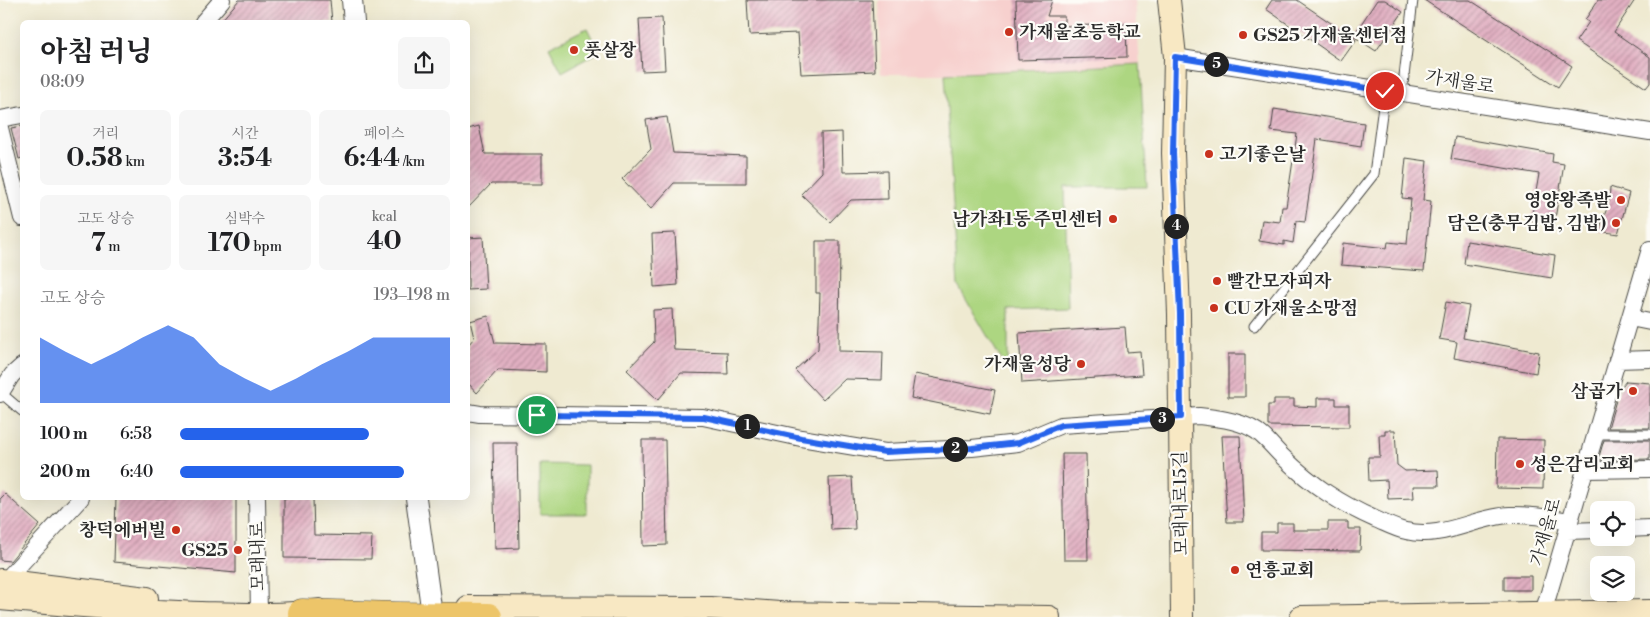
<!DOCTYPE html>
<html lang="ko">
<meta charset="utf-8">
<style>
body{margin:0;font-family:"Libre Bodoni","Noto Serif KR",serif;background:#f6f6f6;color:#202124;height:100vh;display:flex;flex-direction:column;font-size:19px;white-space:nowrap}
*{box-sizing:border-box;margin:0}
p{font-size:16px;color:#757577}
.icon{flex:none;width:28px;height:28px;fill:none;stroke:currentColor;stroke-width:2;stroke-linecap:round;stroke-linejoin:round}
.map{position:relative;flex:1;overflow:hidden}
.drawer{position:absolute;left:20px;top:20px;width:450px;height:480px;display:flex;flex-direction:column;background:#fff;border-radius:8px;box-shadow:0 5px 20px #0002}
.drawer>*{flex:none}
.fabs{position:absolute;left:1590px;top:501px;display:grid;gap:10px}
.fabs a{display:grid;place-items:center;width:45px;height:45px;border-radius:8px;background:#fff;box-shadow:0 5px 20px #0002;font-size:25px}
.pin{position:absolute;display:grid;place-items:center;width:42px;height:42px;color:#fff;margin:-21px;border:2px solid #fff;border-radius:50%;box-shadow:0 1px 5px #0007}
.km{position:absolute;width:25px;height:25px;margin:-12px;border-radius:50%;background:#222;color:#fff;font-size:14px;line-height:25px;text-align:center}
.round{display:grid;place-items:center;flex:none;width:52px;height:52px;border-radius:8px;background:#f6f6f6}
.overview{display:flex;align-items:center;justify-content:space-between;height:85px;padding:0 20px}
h1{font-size:28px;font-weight:700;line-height:38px}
.metrics{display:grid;grid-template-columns:repeat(3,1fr);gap:8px;height:85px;padding:5px 20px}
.metrics div{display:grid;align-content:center;border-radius:8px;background:#f6f6f6;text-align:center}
.metrics b{font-size:25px;font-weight:700}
.metrics small{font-size:14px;font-weight:400}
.metrics p{font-size:14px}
.chart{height:140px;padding:10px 20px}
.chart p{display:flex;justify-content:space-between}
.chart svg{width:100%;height:90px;margin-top:5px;fill:#2563eb;opacity:.7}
ul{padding:0 20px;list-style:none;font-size:16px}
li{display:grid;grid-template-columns:80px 60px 1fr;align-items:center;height:38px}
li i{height:12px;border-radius:6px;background:#2563eb}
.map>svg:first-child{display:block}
.built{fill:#f7d0ce}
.green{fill:#add681;stroke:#6c8056}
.building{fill:url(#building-hatch)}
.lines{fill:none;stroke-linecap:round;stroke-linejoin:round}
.service-casing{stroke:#484844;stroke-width:11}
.minor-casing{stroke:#484844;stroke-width:18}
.tertiary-casing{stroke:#484844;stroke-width:22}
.secondary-casing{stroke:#484844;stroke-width:24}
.trunk-casing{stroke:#484844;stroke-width:29}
.service{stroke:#fff;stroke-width:9}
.minor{stroke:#fff;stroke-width:16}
.tertiary{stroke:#fff;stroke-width:20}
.secondary{stroke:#f8e8c3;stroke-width:22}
.trunk{stroke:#edc569;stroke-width:28}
.route-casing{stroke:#fff;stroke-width:10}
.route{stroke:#2563eb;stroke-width:6}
.poi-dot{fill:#c8321e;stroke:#fdfcf7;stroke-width:2}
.labels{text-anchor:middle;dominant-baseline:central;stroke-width:4.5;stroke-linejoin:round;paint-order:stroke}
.poi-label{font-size:18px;font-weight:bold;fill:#2b2b2b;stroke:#fdfcf7;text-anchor:start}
.street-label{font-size:18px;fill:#2b2b2b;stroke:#fdfcf7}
</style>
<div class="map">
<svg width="1650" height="617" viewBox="0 0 1650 617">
<defs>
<pattern id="building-hatch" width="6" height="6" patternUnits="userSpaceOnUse" patternTransform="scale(1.25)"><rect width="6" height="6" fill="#e2b0c2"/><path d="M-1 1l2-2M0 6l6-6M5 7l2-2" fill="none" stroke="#b78f9e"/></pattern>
</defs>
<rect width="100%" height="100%" fill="#fdfcf7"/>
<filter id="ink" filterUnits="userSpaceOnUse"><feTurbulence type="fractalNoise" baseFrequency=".02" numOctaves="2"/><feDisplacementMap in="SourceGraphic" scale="10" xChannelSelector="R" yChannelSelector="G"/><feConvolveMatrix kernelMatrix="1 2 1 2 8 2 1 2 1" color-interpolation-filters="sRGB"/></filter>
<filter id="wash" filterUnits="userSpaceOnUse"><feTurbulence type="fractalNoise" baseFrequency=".0096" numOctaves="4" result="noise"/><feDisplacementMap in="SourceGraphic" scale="20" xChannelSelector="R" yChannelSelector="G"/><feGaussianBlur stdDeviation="1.12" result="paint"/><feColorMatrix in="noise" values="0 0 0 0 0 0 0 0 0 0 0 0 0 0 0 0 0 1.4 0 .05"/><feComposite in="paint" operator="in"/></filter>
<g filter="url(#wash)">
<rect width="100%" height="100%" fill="#efead1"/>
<path class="built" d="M879 0H1135L1140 64 945 74H881Z"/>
<path class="green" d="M587 28 599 52 562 72 549 47Z
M1140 64 1147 187H1065L1068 308 1008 310V371L958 286 945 74Z
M540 464 587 465V514H540Z"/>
<g id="blocks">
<path class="building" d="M239 0H330L332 22H220Z
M747 0H872L875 71 801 74 798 33 749 35Z
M1016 0H1052L1047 16H1064V26L1126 24 1127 57 1018 60Z
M1272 0H1297L1356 40 1341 61 1266 9Z
M1377 0H1385L1403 12 1376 51 1353 36Z
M1424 0H1470L1572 66 1558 87Z
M1598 0H1635L1614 32 1650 57V83L1646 88 1576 41 1589 22 1585 20Z
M662 18 665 70 642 71 639 19Z
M1274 109 1364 123 1361 146 1317 139 1305 222 1296 221 1293 243 1284 241V245L1259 241 1262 220 1280 222 1282 207H1286L1297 134 1271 131Z
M667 117 673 153 746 156V183H674L651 209 622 179 651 149 646 120Z
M22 126V158L19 159 11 128Z
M479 126 485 154H542V184H491L468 208V129Z
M842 132 843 172 887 171 888 199 851 200 830 222 801 194 822 172 821 133Z
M1455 137 1553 154 1552 162 1564 164 1554 225 1531 221 1539 174 1451 159Z
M1406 158 1427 161 1423 200 1431 201 1424 271 1341 265 1343 243 1387 248 1388 242 1407 244 1411 199 1402 198Z
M1610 187 1629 193 1618 234 1599 231 1609 202Z
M675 233 678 285 654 287 652 234Z
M483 237 486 289 468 290V238Z
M816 241H840L839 351 883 352 882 380 845 379 823 400 795 370 818 349 820 293H816Z
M1467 241 1555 255 1552 278 1464 264Z
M1446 302 1469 306 1463 338 1539 352 1536 373 1454 358 1457 342 1439 339Z
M672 309 674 350 727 352 728 374 681 373 658 400 627 370 654 342 653 310Z
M488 316 495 343 546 344V372L498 370 477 393 468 383V345L474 338 470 321Z
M1125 327 1127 352 1140 351 1142 375 1022 383 1019 333Z
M1228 354H1245V397H1228Z
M915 374 995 390 990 414 911 398Z
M1626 381 1650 383V428H1608L1619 390Z
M1317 398H1336V405H1349V427L1268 426V405H1274V399H1294V406L1317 407Z
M1385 430H1395L1397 465 1405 471 1438 470 1439 486H1413L1414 498 1388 499 1387 480 1369 481 1368 457H1380L1379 435H1385Z
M1222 436H1240L1244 522H1227Z
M1497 439 1544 440 1543 489 1496 488Z
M642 440H665L667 545 643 546Z
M1604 440H1650V459L1598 460Z
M493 443H517L519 548 495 549Z
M1062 454H1086L1088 560H1064Z
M852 477 855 529 831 530 829 478Z
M5 494 40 525 10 561 0 560V499Z
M116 498H236V573L114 562Z
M284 498H313L314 535 372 536 371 559 284 558Z
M1328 522H1348V529H1361L1360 551 1261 550V532H1277V523H1293V530H1328Z
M1504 576H1531V590H1504Z"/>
</g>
</g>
<g filter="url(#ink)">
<use href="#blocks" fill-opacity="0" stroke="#484844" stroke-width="1"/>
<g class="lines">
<g class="service-casing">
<path id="service" d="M1402 93 1413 0
M1254 326 1374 174 1385 91
M1 393 22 411
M1596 434H1650"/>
</g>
<g class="minor-casing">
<path id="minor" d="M203 22 222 0
M1175 57 1650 132
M0 119 22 115
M0 128 22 218
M1630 318 1650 322
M1617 360 1650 359
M0 394 12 375 22 366
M468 412 480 414 703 417 801 438 885 452 972 448 1018 443 1061 425 1199 416C1217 418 1235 420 1251 428 1264 434 1273 448 1284 458 1312 485 1339 503 1375 519 1385 523 1395 529 1406 531 1441 540 1475 517 1510 515 1530 514 1550 518 1570 521
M1585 470 1650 469
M257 498 259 614
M1626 529 1650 528
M1567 531 1599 530
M6 580 81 498
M1543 613 1650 249"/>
</g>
<g class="tertiary-casing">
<path id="tertiary" d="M352 0 354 22
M416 498 431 607"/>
</g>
<g class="secondary-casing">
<path id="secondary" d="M1169 0 1175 57 1173 153 1179 314 1182 617
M0 580 147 598
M0 599C67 605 134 611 201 613 240 614 280 616 319 610
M468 607 711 608 780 613 1049 617
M1301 617 1650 611"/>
</g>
<g class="trunk-casing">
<path id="trunk" d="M302 613 396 616 488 617"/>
</g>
<use href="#service" class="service"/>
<use href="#minor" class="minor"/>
<use href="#tertiary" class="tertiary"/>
<use href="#secondary" class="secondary"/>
<use href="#trunk" class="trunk"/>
</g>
</g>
<g class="lines" filter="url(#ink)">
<g class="route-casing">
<path id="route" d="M537 415 704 417 801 438 885 452 972 448 1018 443 1061 425 1181 417 1180 314 1173 153 1175 57 1385 91"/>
</g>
<use href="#route" class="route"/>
</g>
<g class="poi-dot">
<circle cx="1009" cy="32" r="5"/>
<circle cx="1243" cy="35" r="5"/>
<circle cx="574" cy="50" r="5"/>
<circle cx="1209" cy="154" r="5"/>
<circle cx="1621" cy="200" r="5"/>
<circle cx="1113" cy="219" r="5"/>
<circle cx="1616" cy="223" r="5"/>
<circle cx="1217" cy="281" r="5"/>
<circle cx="1214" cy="308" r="5"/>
<circle cx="1081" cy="364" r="5"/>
<circle cx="1633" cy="391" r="5"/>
<circle cx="1520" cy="464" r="5"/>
<circle cx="176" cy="530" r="5"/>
<circle cx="238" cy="550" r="5"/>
<circle cx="1235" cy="570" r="5"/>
</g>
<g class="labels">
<g class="poi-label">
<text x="1019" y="32">가재울초등학교</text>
<text x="1253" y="35">GS25 가재울센터점</text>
<text x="584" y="50">풋살장</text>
<text x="1219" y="154">고기좋은날</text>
<text x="1611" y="200" text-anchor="end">영양왕족발</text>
<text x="1103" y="219" text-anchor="end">남가좌1동 주민센터</text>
<text x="1606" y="223" text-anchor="end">담은(충무김밥, 김밥)</text>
<text x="1227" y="281">빨간모자피자</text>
<text x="1224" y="308">CU 가재울소망점</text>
<text x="1071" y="364" text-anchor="end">가재울성당</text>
<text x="1623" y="391" text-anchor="end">삼곱가</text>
<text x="1530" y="464">성은감리교회</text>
<text x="166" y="530" text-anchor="end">창덕에버빌</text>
<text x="228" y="550" text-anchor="end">GS25</text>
<text x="1245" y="570">연흥교회</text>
</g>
<g class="street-label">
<text transform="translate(1460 82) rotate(9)">가재울로</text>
<text transform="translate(1181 503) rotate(-91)">모래내로15길</text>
<text transform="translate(1546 532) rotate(-74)">가재울로</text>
<text transform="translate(258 556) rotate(-91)">모래내로</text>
</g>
</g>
</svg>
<div class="fabs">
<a><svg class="icon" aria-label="locate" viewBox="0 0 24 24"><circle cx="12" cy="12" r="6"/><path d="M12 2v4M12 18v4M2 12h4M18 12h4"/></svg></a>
<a><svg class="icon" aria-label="layers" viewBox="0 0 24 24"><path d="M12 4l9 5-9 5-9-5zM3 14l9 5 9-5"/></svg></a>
</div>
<div class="pin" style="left:537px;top:415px;background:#1e9e55"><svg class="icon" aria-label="arrive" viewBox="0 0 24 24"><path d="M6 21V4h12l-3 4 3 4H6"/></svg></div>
<div class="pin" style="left:1385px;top:91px;background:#d93025"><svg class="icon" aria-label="check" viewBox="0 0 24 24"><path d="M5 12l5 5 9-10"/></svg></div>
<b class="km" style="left:747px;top:426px">1</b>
<b class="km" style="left:955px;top:449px">2</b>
<b class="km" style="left:1162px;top:419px">3</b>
<b class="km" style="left:1176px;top:226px">4</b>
<b class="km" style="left:1216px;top:64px">5</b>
<section class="drawer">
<div class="overview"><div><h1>아침 러닝</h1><p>08:09</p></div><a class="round"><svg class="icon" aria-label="share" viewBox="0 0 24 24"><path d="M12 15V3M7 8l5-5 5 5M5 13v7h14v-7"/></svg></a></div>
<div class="metrics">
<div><p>거리</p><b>0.58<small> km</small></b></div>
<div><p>시간</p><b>3:54</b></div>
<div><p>페이스</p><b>6:44<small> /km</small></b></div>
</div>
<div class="metrics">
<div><p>고도 상승</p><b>7<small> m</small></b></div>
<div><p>심박수</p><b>170<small> bpm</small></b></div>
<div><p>kcal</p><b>40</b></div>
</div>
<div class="chart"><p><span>고도 상승</span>193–198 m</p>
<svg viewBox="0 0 160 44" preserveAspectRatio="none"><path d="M0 44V12L10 19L20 25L30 19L40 12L50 6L60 12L70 25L80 32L90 38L100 32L110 25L120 19L130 12L140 12L150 12L160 12V44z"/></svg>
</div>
<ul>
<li><b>100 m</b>6:58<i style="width:70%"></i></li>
<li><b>200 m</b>6:40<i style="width:83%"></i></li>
</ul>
</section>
</div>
